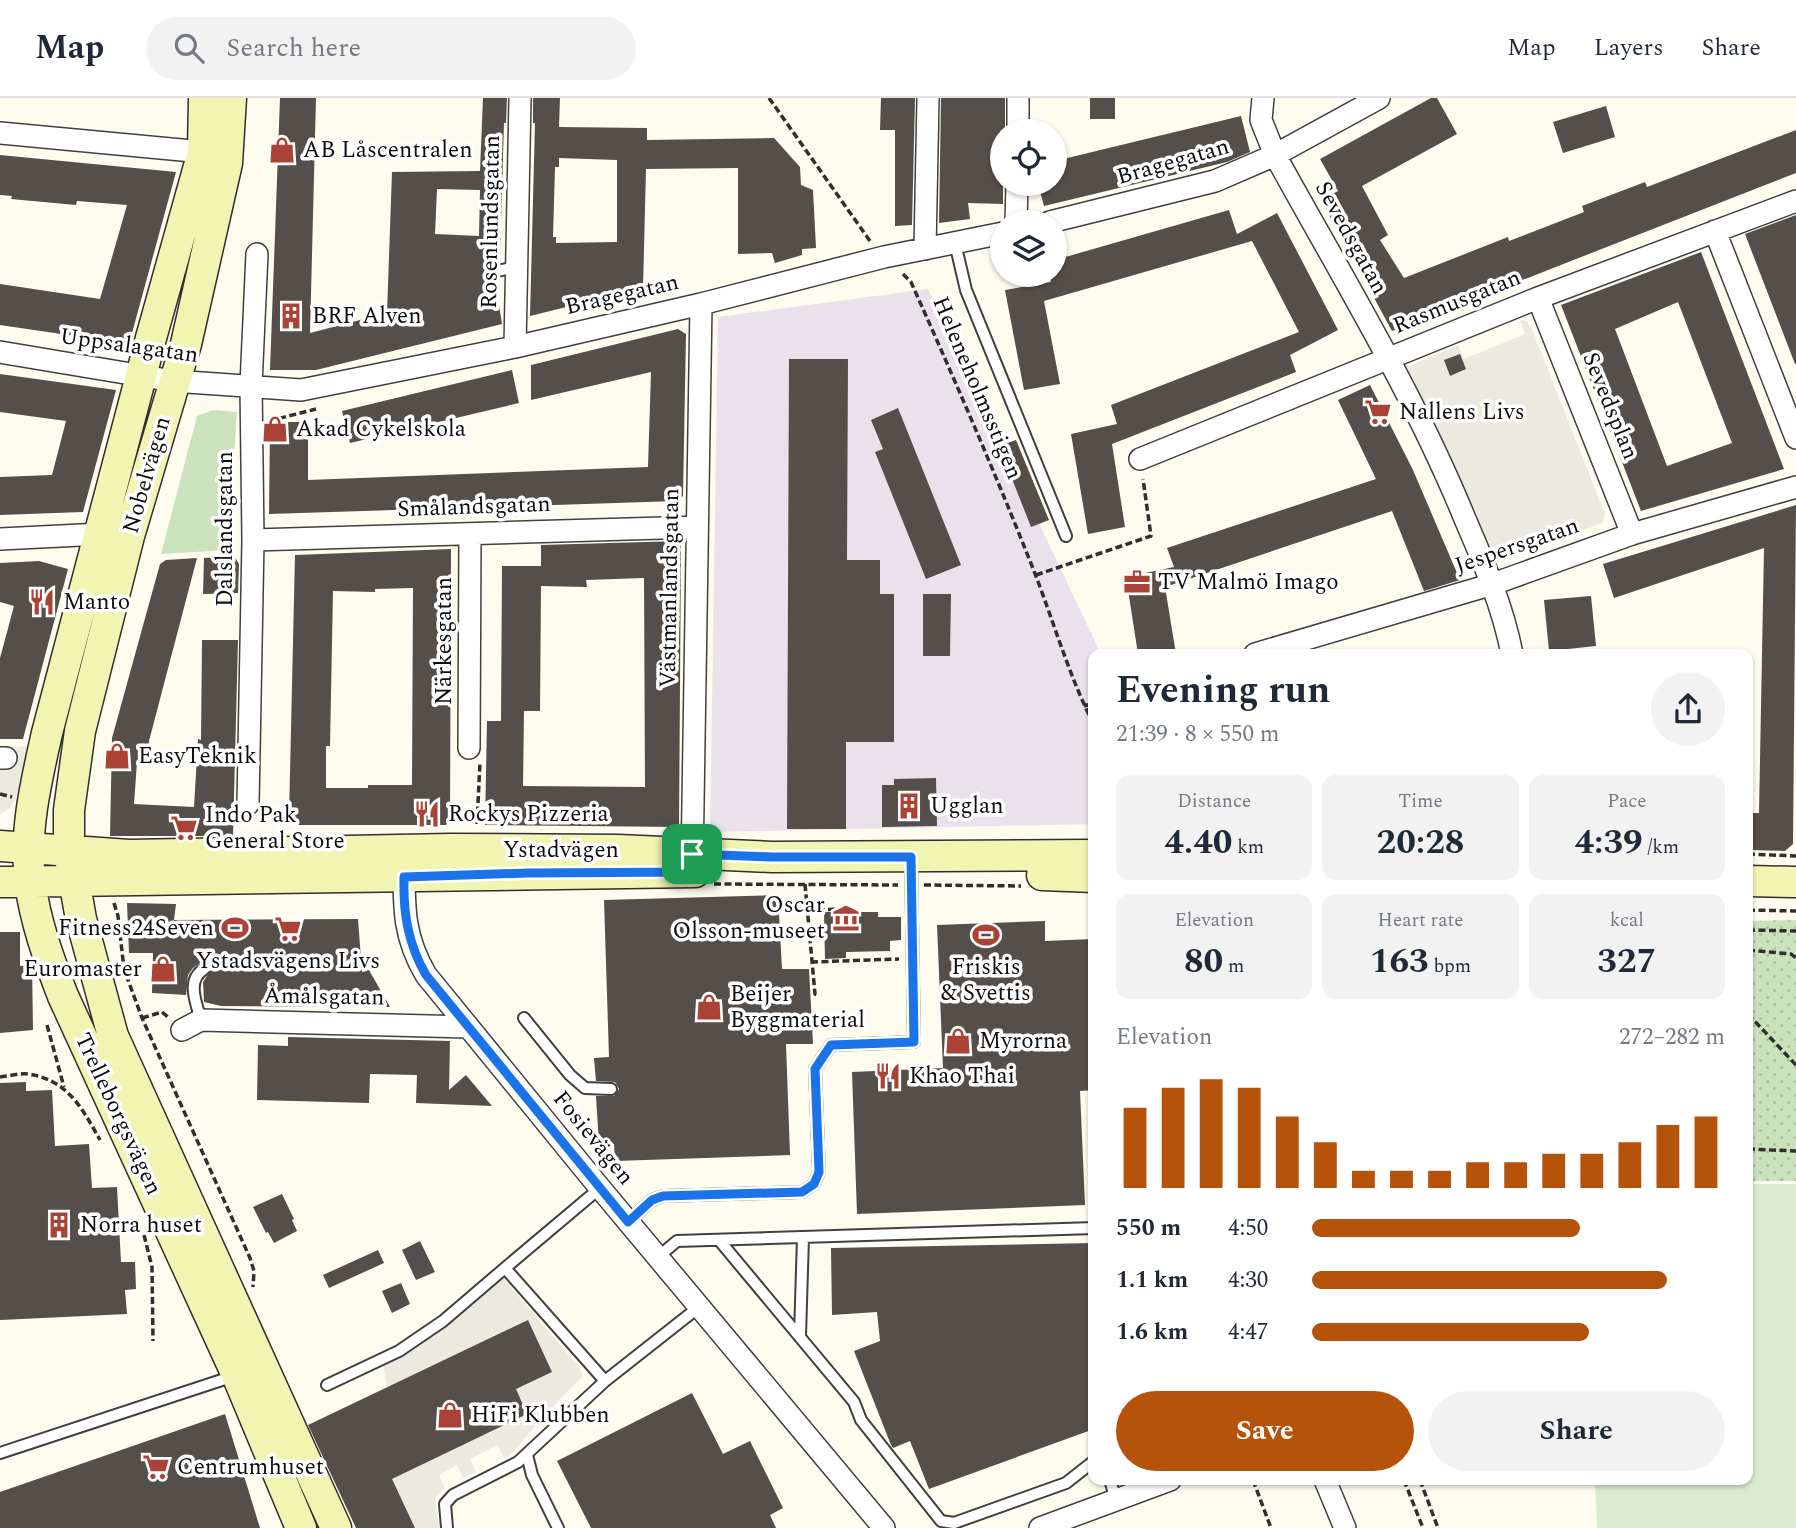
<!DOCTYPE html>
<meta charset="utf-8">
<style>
body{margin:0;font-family:Spectral,serif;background:#f2f2f3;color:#1f2937;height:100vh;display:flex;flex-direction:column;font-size:26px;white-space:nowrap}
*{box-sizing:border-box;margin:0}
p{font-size:23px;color:#747a83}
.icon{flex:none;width:38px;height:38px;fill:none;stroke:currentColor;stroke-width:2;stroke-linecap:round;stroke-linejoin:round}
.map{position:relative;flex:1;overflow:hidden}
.sheet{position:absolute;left:1088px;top:551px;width:665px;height:836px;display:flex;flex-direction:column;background:#fff;border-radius:14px;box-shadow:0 2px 5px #0004}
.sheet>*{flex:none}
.fabs{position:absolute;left:990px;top:21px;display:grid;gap:14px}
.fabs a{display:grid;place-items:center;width:77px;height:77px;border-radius:50%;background:#fff;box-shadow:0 2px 5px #0004;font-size:35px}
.pin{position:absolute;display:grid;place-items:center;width:60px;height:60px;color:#fff;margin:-30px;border-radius:14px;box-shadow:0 4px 10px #0006}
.round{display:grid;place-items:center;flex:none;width:74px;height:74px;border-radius:37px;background:#f2f2f3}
.head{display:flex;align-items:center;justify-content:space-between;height:119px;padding:0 28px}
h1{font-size:38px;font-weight:700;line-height:52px}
.figures{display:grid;grid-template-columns:repeat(3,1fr);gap:10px;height:119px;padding:7px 28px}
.figures div{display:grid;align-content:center;border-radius:14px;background:#f2f2f3;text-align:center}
.figures b{font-size:35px;font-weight:700}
.figures small{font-size:19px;font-weight:400}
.figures p{font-size:19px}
.chart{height:196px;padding:14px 28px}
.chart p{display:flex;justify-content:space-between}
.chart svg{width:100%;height:126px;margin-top:7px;stroke:#b45309;stroke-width:6}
.button{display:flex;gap:14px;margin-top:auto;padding:14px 28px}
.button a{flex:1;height:80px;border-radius:42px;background:#b45309;color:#fff;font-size:28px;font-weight:700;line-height:80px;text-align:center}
.button a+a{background:#f2f2f3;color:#1f2937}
ul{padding:0 28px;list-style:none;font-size:23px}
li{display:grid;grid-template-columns:112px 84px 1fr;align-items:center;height:52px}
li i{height:18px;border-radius:9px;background:#b45309}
header{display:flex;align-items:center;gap:42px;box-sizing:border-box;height:98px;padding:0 35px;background:#fff;border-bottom:2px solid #e0e1e3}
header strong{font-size:33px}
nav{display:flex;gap:38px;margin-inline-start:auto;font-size:24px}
.search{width:490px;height:63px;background:#f2f2f3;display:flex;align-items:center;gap:18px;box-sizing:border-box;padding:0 24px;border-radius:38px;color:#747a83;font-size:26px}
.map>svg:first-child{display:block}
.industrial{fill:#eae2ea}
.grass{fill:#cbe3bc}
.park{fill:url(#park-dots)}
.pitch{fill:#dcebcd}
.plaza{fill:#eceade}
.building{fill:#544f4a;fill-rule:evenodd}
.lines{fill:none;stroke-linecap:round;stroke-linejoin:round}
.lane-casing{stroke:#404040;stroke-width:14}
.street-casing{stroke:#404040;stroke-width:24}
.secondary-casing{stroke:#2f2f2f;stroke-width:33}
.path{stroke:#2f2f2f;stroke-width:3.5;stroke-dasharray:7 3.5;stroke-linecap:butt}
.lane{stroke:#fff;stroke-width:10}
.street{stroke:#fff;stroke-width:21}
.secondary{stroke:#f2f5b1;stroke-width:30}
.route-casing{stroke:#fff;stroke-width:14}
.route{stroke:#1a73e8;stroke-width:9}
.labels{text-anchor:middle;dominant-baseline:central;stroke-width:7;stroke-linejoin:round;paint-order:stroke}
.poi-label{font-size:23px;fill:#0d0d0d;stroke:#fff;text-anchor:start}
.street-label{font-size:23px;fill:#0d0d0d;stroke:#fff}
</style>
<header>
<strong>Map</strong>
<div class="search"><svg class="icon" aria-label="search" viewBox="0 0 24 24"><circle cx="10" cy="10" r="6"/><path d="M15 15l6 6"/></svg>Search here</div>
<nav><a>Map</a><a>Layers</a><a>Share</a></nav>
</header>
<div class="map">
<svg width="1796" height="1430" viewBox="0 0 1796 1430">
<defs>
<pattern id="park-dots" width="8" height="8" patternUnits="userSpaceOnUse" patternTransform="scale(1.75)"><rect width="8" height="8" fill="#cbe3bc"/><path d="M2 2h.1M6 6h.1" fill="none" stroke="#adc2a0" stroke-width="1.8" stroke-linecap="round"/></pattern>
</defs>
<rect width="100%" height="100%" fill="#fdfcee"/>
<path class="industrial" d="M928 191 1101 556H1094V726L710 734 718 219Z"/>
<path class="grass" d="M213 312 237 314 228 452 161 456 197 318Z"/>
<path class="park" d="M1796 822V1083H1748V823Z"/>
<path class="pitch" d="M1748 1086H1796V1430H1597L1595 1383 1748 1382Z"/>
<path class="plaza" d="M1520 222 1527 223 1533 234 1605 416 1603 425 1494 463 1407 269 1458 247 1464 261 1525 236Z
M31 648 16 700 9 711 0 716V670L9 669V649Z
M500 1181H504L579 1269 583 1278 540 1322 511 1357 504 1360 497 1347 470 1361 476 1374 463 1380 457 1367 439 1377 445 1390 435 1400 439 1430H415L392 1381 527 1316 516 1291 552 1274 528 1223 387 1290 383 1266 438 1234Z"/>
<path class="building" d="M280 0H316L310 235 387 215 392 74 480 73 483 0H507L506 25H504L500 159H490L492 166 486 169 484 175 489 181 495 182 502 226 316 272H270ZM437 91 480 92 479 138 435 136Z
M533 0H560L559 29 647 30V42L774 40 800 69 801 87 813 92 816 150 802 151V157L775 165 772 155 738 156V70L646 71 643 190 530 218 535 25H533ZM559 60 617 62V144L556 145V139H553L555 69H559Z
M881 0H915L912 127 895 128V32H880Z
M941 0H1005V33H1003V106L968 105 970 121 939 125Z
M1090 0H1115V21H1090Z
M1431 0H1437L1457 36 1362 88 1388 137 1380 142 1404 180 1508 139 1509 143 1584 114 1582 108 1645 84 1647 89 1796 32V75L1392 233 1321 102 1338 93 1320 61Z
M1606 8 1615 39 1563 55 1553 24Z
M1241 18 1250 54 1227 64 1044 108 1038 86H1055V63Z
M0 57 176 74 129 246 0 227V186L100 201 127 107 77 103 76 107 11 101 12 98 0 97Z
M1229 112 1237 136 1277 115 1338 232 1290 257 1296 274 1112 346 1125 429 1088 436 1071 336 1117 326 1111 307 1299 234 1252 143 1044 203 1060 286 1024 292 1005 192 1051 184 1049 177H1055V162Z
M1796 117V266H1795L1745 136Z
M1701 154 1784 371 1641 413 1561 207ZM1678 204 1732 345 1667 368 1615 231Z
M678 231 686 236 683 398 677 403 269 416 270 328H283V324H308V382L648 369 651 274 531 302V267Z
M1460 256 1466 271 1450 278 1444 262Z
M789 261H848L847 462H880V496H894V644H846V731H787Z
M512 272 519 305 350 345 342 313Z
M0 276 116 292 83 414 0 417V379L52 377 66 323 0 314Z
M1370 287 1413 372 1460 482 1424 493 1392 413 1165 489 1176 556H1138L1126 479 1174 469 1167 450 1376 381 1338 302Z
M898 310 961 467 926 481 875 354 883 351 871 322Z
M1016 342 1049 422 1031 429 999 348Z
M1796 407 1793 746 1785 753 1748 752V715H1759L1764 450 1614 500 1603 466Z
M681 443 679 729 485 727 487 623H501L502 468H541V447ZM644 480 645 689 523 688 524 613H540L541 488 587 489 586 482Z
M451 451 450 722 446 727H294L289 719 295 457ZM413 490 412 687H368V690H326V648H330L333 493 375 494V491Z
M234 458 239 466 238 495 203 496 204 460Z
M197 460 149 643 147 665 137 664 134 706 194 709 198 641 201 642 202 542H238L233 738H110L112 640 160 466 166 462Z
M39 463 68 471 23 641H0V560L14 508 0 504V465Z
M923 496H951L950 558H923Z
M1591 498 1596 548 1549 553 1544 502Z
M936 680 937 728 882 729V687H894V681Z
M778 797 782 871H809L813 946H786L790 1057 615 1063 614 1046 599 1047 596 998H614L619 991 615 984 596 983 594 960 609 959 604 802Z
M127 805 176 806 174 822 358 821 362 874 369 872 390 909 221 908 204 904 203 884 212 870 210 865 203 863 193 870 188 877 186 897 152 895 153 855H129Z
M824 814H878V819H901V842L890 843V853L846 854V860L825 861Z
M1045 823V843L1094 841V992L1080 993 1085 1107 857 1116 852 974 943 970 937 827Z
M0 834H20V868L32 867 33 932 0 935Z
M288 939 450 943 449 992 466 977 492 1008 416 1005 417 977 370 976 369 1005 257 1002 258 947 288 948Z
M26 984V993L52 992 55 1048 89 1046 92 1090 117 1089 121 1164H135L136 1191 125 1192 127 1216 0 1222V985Z
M282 1096 294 1121 292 1122 297 1133 274 1145 268 1134 266 1135 253 1109Z
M420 1143 435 1174 416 1182 402 1152Z
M1094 1145V1331L929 1391 910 1343 893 1350 891 1347 854 1253 880 1243 877 1214 832 1217 831 1150Z
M378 1152 384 1165 329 1190 323 1177Z
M401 1185 410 1206 392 1215 382 1193Z
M528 1222 552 1274 516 1291 527 1316 392 1381 415 1430H356L308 1327Z
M692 1295 723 1356 750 1343 783 1410 770 1417 776 1430H591L557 1363Z
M225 1316 260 1430H0V1394Z"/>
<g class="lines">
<g class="lane-casing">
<path id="lane" d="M955 145 966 192 1066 438
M492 174 517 169
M524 920 570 977 585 990 611 991
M201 922C196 905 186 882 204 871
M600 1090 505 1170 605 1283
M628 1124 652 1102 663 1098 802 1094 814 1086 819 1074 815 971 831 947 914 944 911 759
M719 1142 854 1304 861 1322 941 1423 954 1425 1066 1385 1094 1363
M658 1159 677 1143 1094 1130
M800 1238 803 1139
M327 1287 399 1253 443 1223 505 1170
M0 1355 234 1278
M527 1357 532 1377 558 1430
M1110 1382 1116 1402
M447 1430 445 1406 453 1397 518 1364 605 1283 699 1209"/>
</g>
<g class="street-casing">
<path id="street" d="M1263 0 1261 22 1275 57C1341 177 1413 294 1465 421 1484 465 1503 509 1512 556
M1018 33V0
M0 35 203 54
M1016 124 1017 86
M1050 124 1215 83 1275 57 1379 0
M1715 133 1796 340
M925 151 928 0
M1538 200 1632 436
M515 249 520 0
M0 254 173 283 301 292 515 249 701 206 884 159 1003 135
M1140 361 1538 200 1796 103
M0 441 101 436
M253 442 697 429
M1255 556 1493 486 1632 436 1796 389
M469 650 470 436
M0 660H6
M248 706 253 442 251 287 257 156
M404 765C404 809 403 838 426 877L600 1090 884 1430
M692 767 701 206
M182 932 201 922 468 929
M1325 1382 1345 1430
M1040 1430 1170 1382"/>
</g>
<g class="secondary-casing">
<path id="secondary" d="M204 0 203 54 151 240 47 635C36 684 24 734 30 784 35 823 49 862 63 898L237 1277 301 1430
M231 0 227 65 186 246 129 438 80 633 69 712V754L81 821 113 938 336 1430
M0 748 129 757 451 751 618 752 772 759 1094 757
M1042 777 1094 779
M1748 783 1796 784
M0 784 695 774"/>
</g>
<path class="path" d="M769 0 870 143
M903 176 911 184C953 278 994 372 1032 468 1053 521 1068 576 1094 627
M269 323 316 311
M1036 477 1151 438 1143 381
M1084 608 1094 605
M0 696 12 699
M477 726 480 664
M1748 756 1796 758
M714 786 898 787
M805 786 815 896 818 897
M924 787 1021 788
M783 803 806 804
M114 805 118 818 124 871 142 920 250 1160 254 1173 253 1189
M807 812 848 811
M1748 812 1796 813
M1748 832 1796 833
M1748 852 1791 856 1796 860
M811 864 899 861
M1748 916 1796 967
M142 920 162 914 168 919
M47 927 64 989
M0 979C9 978 20 975 28 976 68 982 82 1010 100 1042
M1748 1051 1796 1053
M144 1137 152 1169 153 1243
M1253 1382 1271 1430
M1404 1382 1423 1430
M1420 1382 1438 1430"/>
<use href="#lane" class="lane"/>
<use href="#street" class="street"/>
<use href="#secondary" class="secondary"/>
</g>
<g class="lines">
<g class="route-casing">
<path id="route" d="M692 756 772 759H911L914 944 831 947 815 971 819 1074 814 1086 802 1094 663 1098 652 1102 628 1124 426 877C408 846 403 815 404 779L528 775 691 774Z"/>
</g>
<use href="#route" class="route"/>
</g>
<defs>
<g id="shop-bare" transform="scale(2.1)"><path d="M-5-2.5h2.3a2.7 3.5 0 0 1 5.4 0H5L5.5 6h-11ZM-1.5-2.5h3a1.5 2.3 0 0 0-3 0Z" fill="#ab4236" stroke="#fff" stroke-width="2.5" paint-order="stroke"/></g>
<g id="building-bare" transform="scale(2.1)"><path d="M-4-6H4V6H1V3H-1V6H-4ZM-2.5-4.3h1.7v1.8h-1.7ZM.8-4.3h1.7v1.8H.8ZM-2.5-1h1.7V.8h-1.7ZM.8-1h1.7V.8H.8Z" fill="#ab4236" stroke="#fff" stroke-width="2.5" paint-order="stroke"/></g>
<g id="supermarket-bare" transform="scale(2.1)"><path d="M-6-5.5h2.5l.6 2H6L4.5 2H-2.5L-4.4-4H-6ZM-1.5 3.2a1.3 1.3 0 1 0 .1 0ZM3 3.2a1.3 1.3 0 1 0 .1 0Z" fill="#ab4236" stroke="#fff" stroke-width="2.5" paint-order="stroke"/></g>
<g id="office-bare" transform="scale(2.1)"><path d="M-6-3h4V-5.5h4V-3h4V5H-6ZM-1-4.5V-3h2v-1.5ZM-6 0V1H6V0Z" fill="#ab4236" stroke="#fff" stroke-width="2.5" paint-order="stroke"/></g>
<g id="restaurant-bare" transform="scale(2.1)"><path d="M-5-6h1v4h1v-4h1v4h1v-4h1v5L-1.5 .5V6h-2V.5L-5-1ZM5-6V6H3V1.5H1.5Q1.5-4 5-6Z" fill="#ab4236" stroke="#fff" stroke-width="2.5" paint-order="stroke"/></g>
<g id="museum-bare" transform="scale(2.1)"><path d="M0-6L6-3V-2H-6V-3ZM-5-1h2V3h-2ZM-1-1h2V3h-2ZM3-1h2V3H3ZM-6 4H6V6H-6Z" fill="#ab4236" stroke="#fff" stroke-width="2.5" paint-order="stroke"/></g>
<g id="stadium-bare" transform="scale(2.1)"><path d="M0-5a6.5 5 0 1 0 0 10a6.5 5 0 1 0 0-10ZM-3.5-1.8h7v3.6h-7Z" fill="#ab4236" stroke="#fff" stroke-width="2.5" paint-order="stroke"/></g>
</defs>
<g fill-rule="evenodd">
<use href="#shop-bare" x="282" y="52"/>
<use href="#building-bare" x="291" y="218"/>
<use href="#supermarket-bare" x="1378" y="314"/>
<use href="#shop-bare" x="275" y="331"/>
<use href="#office-bare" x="1137" y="484"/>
<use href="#restaurant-bare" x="42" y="504"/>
<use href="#shop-bare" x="117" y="658"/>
<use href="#building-bare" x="909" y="708"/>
<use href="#restaurant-bare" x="427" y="716"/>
<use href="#supermarket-bare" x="184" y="730"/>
<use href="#museum-bare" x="846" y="820"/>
<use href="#stadium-bare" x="235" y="830"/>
<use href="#supermarket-bare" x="288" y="831"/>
<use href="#stadium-bare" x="986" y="837"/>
<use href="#shop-bare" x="163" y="871"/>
<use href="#shop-bare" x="709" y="909"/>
<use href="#shop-bare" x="958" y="943"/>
<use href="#restaurant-bare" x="888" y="978"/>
<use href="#building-bare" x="59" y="1127"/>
<use href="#shop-bare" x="450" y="1317"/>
<use href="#supermarket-bare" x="156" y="1369"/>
</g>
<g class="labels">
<g class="poi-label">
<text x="303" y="52">AB Låscentralen</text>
<text x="312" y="218">BRF Alven</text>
<text x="1399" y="314">Nallens Livs</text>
<text x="296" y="331">Akad Cykelskola</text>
<text x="1158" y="484">TV Malmö Imago</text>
<text x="63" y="504">Manto</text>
<text x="138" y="658">EasyTeknik</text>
<text x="930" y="708">Ugglan</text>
<text x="448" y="716">Rockys Pizzeria</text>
<text x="205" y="717">Indo Pak<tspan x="205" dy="26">General Store</tspan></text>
<text x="825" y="807" text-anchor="end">Oscar<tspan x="825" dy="26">Olsson-museet</tspan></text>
<text x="214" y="830" text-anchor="end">Fitness24Seven</text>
<text x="288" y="863" text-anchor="middle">Ystadsvägens Livs</text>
<text x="986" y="869" text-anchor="middle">Friskis<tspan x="986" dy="26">&amp; Svettis</tspan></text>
<text x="142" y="871" text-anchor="end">Euromaster</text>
<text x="730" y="896">Beijer<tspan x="730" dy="26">Byggmaterial</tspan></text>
<text x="979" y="943">Myrorna</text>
<text x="909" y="978">Khao Thai</text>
<text x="80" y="1127">Norra huset</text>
<text x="471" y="1317">HiFi Klubben</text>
<text x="177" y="1369">Centrumhuset</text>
</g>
<g class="street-label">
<text transform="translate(1173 64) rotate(-16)">Bragegatan</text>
<text transform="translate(491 124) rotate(-89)">Rosenlundsgatan</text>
<text transform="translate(1351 140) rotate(61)">Sevedsgatan</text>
<text transform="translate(622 197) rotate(-13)">Bragegatan</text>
<text transform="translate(1457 204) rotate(-22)">Rasmusgatan</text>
<text transform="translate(129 248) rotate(8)">Uppsalagatan</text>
<text transform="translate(977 290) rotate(67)">Heleneholmsstigen</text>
<text transform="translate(1610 308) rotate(68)">Sevedsplan</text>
<text transform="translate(147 377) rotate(-74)">Nobelvägen</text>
<text transform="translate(474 409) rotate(-2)">Smålandsgatan</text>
<text transform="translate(225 431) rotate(-90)">Dalslandsgatan</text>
<text transform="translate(1517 448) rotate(-19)">Jespersgatan</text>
<text transform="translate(670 490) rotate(-89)">Västmanlandsgatan</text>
<text transform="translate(444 543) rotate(-90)">Närkesgatan</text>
<text x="561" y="752">Ystadvägen</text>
<text transform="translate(324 899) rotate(1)">Åmålsgatan</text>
<text transform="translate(118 1016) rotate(65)">Trelleborgsvägen</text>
<text transform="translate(593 1040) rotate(51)">Fosievägen</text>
</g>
</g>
</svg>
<div class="fabs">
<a><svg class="icon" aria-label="locate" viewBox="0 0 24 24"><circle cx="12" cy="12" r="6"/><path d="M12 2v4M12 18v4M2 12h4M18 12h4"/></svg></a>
<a><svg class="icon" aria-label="layers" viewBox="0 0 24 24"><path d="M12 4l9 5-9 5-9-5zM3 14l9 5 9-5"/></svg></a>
</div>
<div class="pin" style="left:692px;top:756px;background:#1e9e55"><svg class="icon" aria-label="arrive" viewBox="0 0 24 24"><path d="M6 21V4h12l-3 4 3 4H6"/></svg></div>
<section class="sheet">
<div class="head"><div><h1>Evening run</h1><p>21:39 · 8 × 550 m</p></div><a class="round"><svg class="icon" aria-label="share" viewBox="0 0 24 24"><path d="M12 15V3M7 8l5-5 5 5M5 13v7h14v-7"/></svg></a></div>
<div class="figures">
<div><p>Distance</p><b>4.40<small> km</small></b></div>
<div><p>Time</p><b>20:28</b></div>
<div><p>Pace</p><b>4:39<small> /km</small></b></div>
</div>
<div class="figures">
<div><p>Elevation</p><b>80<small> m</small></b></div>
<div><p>Heart rate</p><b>163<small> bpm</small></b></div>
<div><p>kcal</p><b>327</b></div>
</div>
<div class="chart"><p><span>Elevation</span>272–282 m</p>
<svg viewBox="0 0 160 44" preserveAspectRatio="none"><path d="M5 44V16M15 44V9M25 44V6M35 44V9M45 44V19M55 44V28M65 44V38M75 44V38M85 44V38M95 44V35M105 44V35M115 44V32M125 44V32M135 44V28M145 44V22M155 44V19"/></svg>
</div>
<ul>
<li><b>550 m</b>4:50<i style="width:65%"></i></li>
<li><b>1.1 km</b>4:30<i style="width:86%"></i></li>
<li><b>1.6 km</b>4:47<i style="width:67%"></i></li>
</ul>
<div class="button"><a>Save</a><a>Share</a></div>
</section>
</div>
